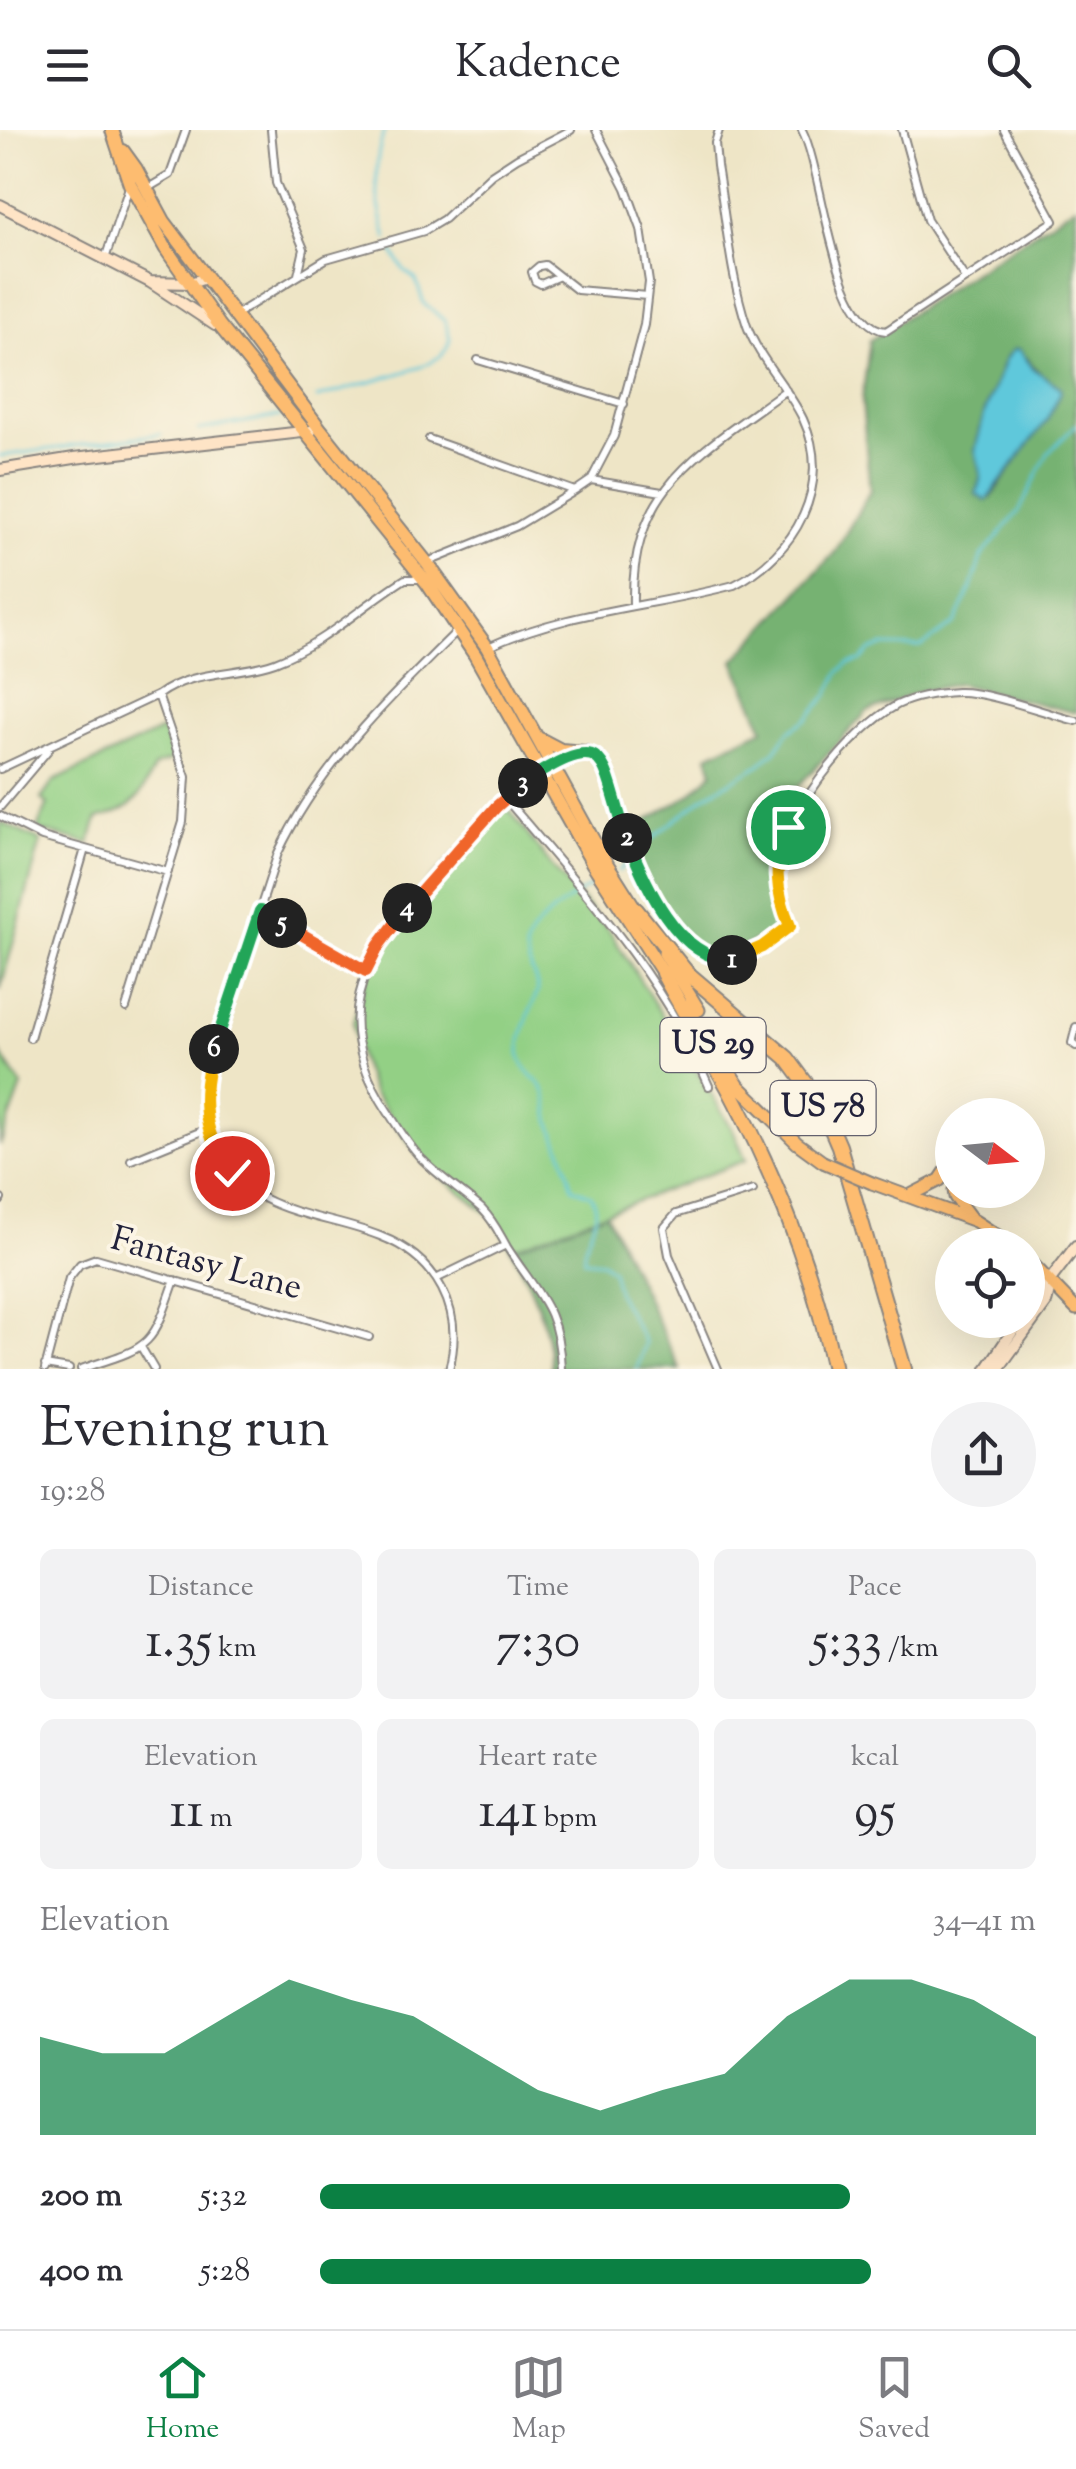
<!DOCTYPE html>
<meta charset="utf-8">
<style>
body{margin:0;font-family:"Sorts Mill Goudy",serif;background:#f2f2f3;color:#2b2b33;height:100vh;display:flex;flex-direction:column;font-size:38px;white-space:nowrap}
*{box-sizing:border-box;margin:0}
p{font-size:32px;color:#7c7c81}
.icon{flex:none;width:55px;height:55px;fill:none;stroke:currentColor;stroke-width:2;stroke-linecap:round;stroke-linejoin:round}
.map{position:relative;height:1239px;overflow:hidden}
.side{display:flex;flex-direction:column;background:#fff;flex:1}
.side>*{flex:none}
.needle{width:65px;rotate:106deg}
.buttons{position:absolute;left:935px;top:968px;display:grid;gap:20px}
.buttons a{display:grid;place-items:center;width:110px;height:110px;border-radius:50%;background:#fff;box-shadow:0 10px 40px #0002;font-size:50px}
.pin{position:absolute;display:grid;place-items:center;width:85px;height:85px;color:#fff;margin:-42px;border:5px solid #fff;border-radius:50%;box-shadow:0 2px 10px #0007}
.km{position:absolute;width:50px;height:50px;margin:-25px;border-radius:50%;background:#222;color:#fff;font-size:28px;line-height:50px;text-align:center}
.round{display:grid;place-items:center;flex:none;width:105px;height:105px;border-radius:52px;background:#f2f2f3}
.summary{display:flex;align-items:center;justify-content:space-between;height:170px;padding:0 40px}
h1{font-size:55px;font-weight:600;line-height:75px}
.metrics{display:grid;grid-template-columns:repeat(3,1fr);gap:15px;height:170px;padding:10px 40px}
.metrics div{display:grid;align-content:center;border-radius:15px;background:#f2f2f3;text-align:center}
.metrics b{font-size:50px;font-weight:600}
.metrics small{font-size:28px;font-weight:400}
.metrics p{font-size:28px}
.chart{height:280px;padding:20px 40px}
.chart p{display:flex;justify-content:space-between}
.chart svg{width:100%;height:180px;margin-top:10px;fill:#0b8043;opacity:.7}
ul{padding:0 40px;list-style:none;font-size:32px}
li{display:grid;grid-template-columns:160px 120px 1fr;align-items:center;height:75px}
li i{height:25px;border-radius:12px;background:#0b8043}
header{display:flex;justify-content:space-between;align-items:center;height:130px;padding:0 40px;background:#fff;font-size:45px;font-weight:600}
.tab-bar{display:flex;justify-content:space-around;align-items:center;height:140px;border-top:2px solid #e1e1e2;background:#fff;font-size:28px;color:#7c7c81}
.tab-bar a{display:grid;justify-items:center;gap:5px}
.tab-bar .current{color:#0b8043}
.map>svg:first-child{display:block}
.green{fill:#93d085;stroke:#5a7960;stroke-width:2.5}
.forest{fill:#76b272;stroke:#4c6a56;stroke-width:2.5;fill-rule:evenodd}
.water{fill:#5fc8db;stroke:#40758b;stroke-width:2.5}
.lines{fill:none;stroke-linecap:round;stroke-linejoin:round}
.stream{stroke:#5fc8db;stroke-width:2.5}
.minor-casing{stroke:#888480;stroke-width:10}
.secondary-casing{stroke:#888480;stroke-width:14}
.primary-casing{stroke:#888480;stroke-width:15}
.trunk-casing{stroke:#888480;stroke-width:16}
.motorway-casing{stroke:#888480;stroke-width:18}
.minor{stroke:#fff;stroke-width:6}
.secondary{stroke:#fee4c6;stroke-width:10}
.primary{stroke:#fdbc70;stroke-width:11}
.trunk{stroke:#fdbc70;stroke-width:12}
.motorway{stroke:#fdbc70;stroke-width:14}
.primary-bridge-casing{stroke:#888480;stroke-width:15;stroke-linecap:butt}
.primary-bridge{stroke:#fdbc70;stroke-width:11}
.split-1-casing{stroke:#fff;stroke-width:20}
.split-2-casing{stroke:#fff;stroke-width:20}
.split-3-casing{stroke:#fff;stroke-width:20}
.split-4-casing{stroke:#fff;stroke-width:20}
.split-5-casing{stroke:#fff;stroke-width:20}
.split-6-casing{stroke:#fff;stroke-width:20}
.split-7-casing{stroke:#fff;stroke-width:20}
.split-1{stroke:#f5b400;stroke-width:12}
.split-2{stroke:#22a559;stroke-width:12}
.split-3{stroke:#22a559;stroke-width:12}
.split-4{stroke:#f0652b;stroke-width:12}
.split-5{stroke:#f0652b;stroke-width:12}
.split-6{stroke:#22a559;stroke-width:12}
.split-7{stroke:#f5b400;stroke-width:12}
.labels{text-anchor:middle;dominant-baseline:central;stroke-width:8;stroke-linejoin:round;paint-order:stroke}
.shield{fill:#fcf5e5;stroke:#63616e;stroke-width:2.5}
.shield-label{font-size:32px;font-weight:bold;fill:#22223b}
.street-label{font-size:35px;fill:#22223b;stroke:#fcf5e5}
</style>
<header><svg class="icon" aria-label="menu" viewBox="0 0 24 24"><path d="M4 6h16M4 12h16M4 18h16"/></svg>Kadence<svg class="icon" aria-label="search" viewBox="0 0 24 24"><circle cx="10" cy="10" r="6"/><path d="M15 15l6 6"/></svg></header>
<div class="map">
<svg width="1076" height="1239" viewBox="0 0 1076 1239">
<rect width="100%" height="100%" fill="#fcf5e5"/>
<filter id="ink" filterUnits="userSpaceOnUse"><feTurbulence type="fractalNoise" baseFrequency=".01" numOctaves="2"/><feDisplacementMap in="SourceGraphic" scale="20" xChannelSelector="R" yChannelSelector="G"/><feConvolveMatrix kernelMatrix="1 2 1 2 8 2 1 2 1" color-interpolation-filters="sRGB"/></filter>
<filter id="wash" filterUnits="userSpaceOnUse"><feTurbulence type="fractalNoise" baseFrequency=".0048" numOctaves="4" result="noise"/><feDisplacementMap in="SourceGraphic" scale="40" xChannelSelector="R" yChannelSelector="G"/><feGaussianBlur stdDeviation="2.25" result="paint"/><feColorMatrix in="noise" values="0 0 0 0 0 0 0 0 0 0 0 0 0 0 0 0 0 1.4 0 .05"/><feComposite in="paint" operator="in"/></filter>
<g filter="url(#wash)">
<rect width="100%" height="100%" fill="#eee5c6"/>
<path class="green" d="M162 600 174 629 155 636C138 671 135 679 97 689L89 714 37 700 48 674 41 669 54 651Z
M504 673 552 737 609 800 732 998 746 1030 511 1119 496 1090 426 1035 372 962 359 927 353 893 368 840 400 782Z
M0 692 41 711 0 861Z
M0 923 22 956 0 1015Z"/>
<path class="forest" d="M1076 75V583L958 554 922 561 867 582 792 663 779 686 765 732 766 748 781 797 722 828C671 814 645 748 626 703L691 664 713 642 708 625 764 599 734 531 835 422 870 361 862 270 870 210ZM1027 228C1038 244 1051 250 1058 269 1037 303 1013 334 991 368 962 301 984 279 1027 228Z
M606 1083 680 1239H551C548 1194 533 1158 511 1119Z"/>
<path class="water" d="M1019 219 1034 239 1060 257 1061 262 1047 290 986 371 976 364 981 346 975 320 984 284 1005 229 1013 220Z"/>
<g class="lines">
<path class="stream" d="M385 0C371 36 376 72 387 108
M317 268 421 237 441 226 447 218 450 209 445 191 424 174 416 150 404 140 390 117
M198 300 280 286
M0 326 161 304
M619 741 645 715 705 666 759 635 775 621 789 601 807 589 828 565 840 541 848 534 861 531 870 521 883 516 921 517 955 493 972 457 981 427 1020 380 1048 323 1076 295
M599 752C577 763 525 795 526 821 527 834 536 846 538 860 532 877 520 903 520 921 519 940 536 945 544 960 550 973 547 987 553 999 562 1018 567 1038 573 1058L591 1065C606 1089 581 1106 584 1130L602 1132 612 1140 618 1164 645 1213 637 1239"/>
</g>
</g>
<g filter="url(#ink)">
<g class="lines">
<g class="minor-casing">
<path id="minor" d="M271 0 276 53 304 119 298 145
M802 0C824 42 832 196 886 201L1054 91 1004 0
M902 0 927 90 965 148
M148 58 170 45 186 0
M105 129 130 54
M557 147 541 154 535 151 532 142 539 136 545 135 577 160 647 166
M235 185 326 129 424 101 444 89 491 45 517 28 571 0
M478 230 624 274
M429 309 575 361
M591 350 662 362
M428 432 517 396 575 361 591 350 614 306 644 195 649 152 641 99 626 58 596 0
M633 475C630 356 702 322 786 260
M488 517C566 481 651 477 734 455 795 425 834 355 803 289 787 256 759 229 747 196 730 146 726 88 717 36L715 13 719 0
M585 622 593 624 604 633C620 684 661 835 730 830 752 829 773 808 790 796 784 780 776 763 776 745 779 690 849 601 897 575 914 567 938 563 957 562 988 561 1044 583 1076 591
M0 639 158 565C193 539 236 546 275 532 325 513 360 477 405 449H420
M542 641C494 671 462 718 424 759 359 831 329 893 388 982 399 998 409 1017 424 1031 442 1049 463 1062 482 1079 494 1091 499 1103 507 1117 537 1164 559 1178 561 1239
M505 668C581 758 663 846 709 956
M0 677 49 619
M0 686 42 707 168 742
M260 781 366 841
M126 878 183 692 186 647 158 565
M1076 897 1072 913 1076 916
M30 908 85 719
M131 1030 207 999
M0 1071 1 1069
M438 1148 506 1115
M141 1217 154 1239
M45 1235 69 1239
M45 1239 69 1148 80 1134 96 1128 369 1207
M81 1239C151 1216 151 1220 175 1150
M449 1239C465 1180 437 1128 380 1106 343 1091 300 1087 265 1069 229 1050 205 1010 203 970 203 938 219 905 228 875 245 824 262 774 278 723 319 636 389 568 457 501
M718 1239 669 1125 664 1098 676 1084 753 1060"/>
</g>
<g class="secondary-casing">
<path id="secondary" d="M0 75 150 152 215 195
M151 152 190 153 206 148
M0 340 74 328 311 301
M1028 1179 1076 1116
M987 1239 1020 1190
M998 1239 1046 1173 1051 1152"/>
</g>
<g class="primary-casing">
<path id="primary" d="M664 823 699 880
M686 875 739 956 797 1013 823 1032
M872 1053 975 1091 1012 1115
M954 1060 955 1067 970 1087
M911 1065 940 1050 950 1035
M1028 1129 1076 1179"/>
</g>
<g class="trunk-casing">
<path id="trunk" d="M112 0 130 54 166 119 219 195 427 453 475 525 593 734 663 843
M123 21 136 39 164 91 321 300 427 433 487 517 603 728 636 780
M540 609 561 620 585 622"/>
</g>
<g class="motorway-casing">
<path id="motorway" d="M636 780 686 842 787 928 821 974 839 1016 904 1239
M663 843C683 882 707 919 728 957 775 1045 813 1142 834 1239"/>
</g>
<use href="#minor" class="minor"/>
<use href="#secondary" class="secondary"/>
<use href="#primary" class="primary"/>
<use href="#trunk" class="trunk"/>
<use href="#motorway" class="motorway"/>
<g class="primary-bridge-casing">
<path id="primary-bridge" d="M823 1032 872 1053"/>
</g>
<use href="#primary-bridge" class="primary-bridge"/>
</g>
</g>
<g class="lines" filter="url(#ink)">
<g class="split-1-casing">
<path id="split-1" d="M732 830 762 817 790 796C776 762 772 732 788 697"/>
</g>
<g class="split-2-casing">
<path id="split-2" d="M627 708C644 752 678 830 732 830"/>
</g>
<g class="split-3-casing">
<path id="split-3" d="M523 653C613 595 599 629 627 708"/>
</g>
<g class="split-4-casing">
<path id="split-4" d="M407 778 496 677 523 653"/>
</g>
<g class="split-5-casing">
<path id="split-5" d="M282 793 366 841 379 815 407 778"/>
</g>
<g class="split-6-casing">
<path id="split-6" d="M214 919 260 781 282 793"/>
</g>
<g class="split-7-casing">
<path id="split-7" d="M214 919C199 963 202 1006 232 1043"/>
</g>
<use href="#split-1" class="split-1"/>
<use href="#split-2" class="split-2"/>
<use href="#split-3" class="split-3"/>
<use href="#split-4" class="split-4"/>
<use href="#split-5" class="split-5"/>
<use href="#split-6" class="split-6"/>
<use href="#split-7" class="split-7"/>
</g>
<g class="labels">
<g class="shield">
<rect x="660.5" y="888" width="105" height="54" rx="8"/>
<rect x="770.5" y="951" width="105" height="54" rx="8"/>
</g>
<g class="shield-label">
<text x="713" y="915">US 29</text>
<text x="823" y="978">US 78</text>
</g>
<g class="street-label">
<text transform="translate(206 1135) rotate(15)">Fantasy Lane</text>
</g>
</g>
</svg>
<div class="buttons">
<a><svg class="needle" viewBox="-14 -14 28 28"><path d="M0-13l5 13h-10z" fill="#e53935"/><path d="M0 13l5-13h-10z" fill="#7c7c81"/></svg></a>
<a><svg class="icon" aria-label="locate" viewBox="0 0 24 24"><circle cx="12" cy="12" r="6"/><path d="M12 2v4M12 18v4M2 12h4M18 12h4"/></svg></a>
</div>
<div class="pin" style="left:788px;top:697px;background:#1e9e55"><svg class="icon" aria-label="arrive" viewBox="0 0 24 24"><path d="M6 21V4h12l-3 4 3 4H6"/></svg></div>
<div class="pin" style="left:232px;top:1043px;background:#d93025"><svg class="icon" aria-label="check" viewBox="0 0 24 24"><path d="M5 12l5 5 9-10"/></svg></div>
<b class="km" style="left:732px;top:830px">1</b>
<b class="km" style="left:627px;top:708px">2</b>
<b class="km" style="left:523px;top:653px">3</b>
<b class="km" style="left:407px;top:778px">4</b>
<b class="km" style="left:282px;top:793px">5</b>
<b class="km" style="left:214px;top:919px">6</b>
</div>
<section class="side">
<div class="summary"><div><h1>Evening run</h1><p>19:28</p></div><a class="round"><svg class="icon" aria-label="share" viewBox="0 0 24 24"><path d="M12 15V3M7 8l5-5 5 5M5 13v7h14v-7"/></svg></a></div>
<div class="metrics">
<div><p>Distance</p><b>1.35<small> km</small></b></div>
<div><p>Time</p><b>7:30</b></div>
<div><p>Pace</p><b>5:33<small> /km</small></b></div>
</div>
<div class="metrics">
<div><p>Elevation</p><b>11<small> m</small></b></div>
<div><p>Heart rate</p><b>141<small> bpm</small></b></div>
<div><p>kcal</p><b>95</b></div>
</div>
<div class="chart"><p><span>Elevation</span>34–41 m</p>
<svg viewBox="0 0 160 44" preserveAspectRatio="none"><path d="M0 44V20L10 24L20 24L30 15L40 6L50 11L60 15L70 24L80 33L90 38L100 33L110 29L120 15L130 6L140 6L150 11L160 20V44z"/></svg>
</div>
<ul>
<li><b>200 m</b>5:32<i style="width:74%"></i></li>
<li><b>400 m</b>5:28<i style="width:77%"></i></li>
</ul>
</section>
<nav class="tab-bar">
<a class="current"><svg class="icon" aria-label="home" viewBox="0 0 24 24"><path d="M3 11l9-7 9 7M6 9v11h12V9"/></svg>Home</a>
<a><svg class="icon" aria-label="map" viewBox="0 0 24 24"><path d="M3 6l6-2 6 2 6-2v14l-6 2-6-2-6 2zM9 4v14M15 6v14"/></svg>Map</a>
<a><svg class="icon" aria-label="saved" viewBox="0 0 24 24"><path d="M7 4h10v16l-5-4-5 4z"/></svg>Saved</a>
</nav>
